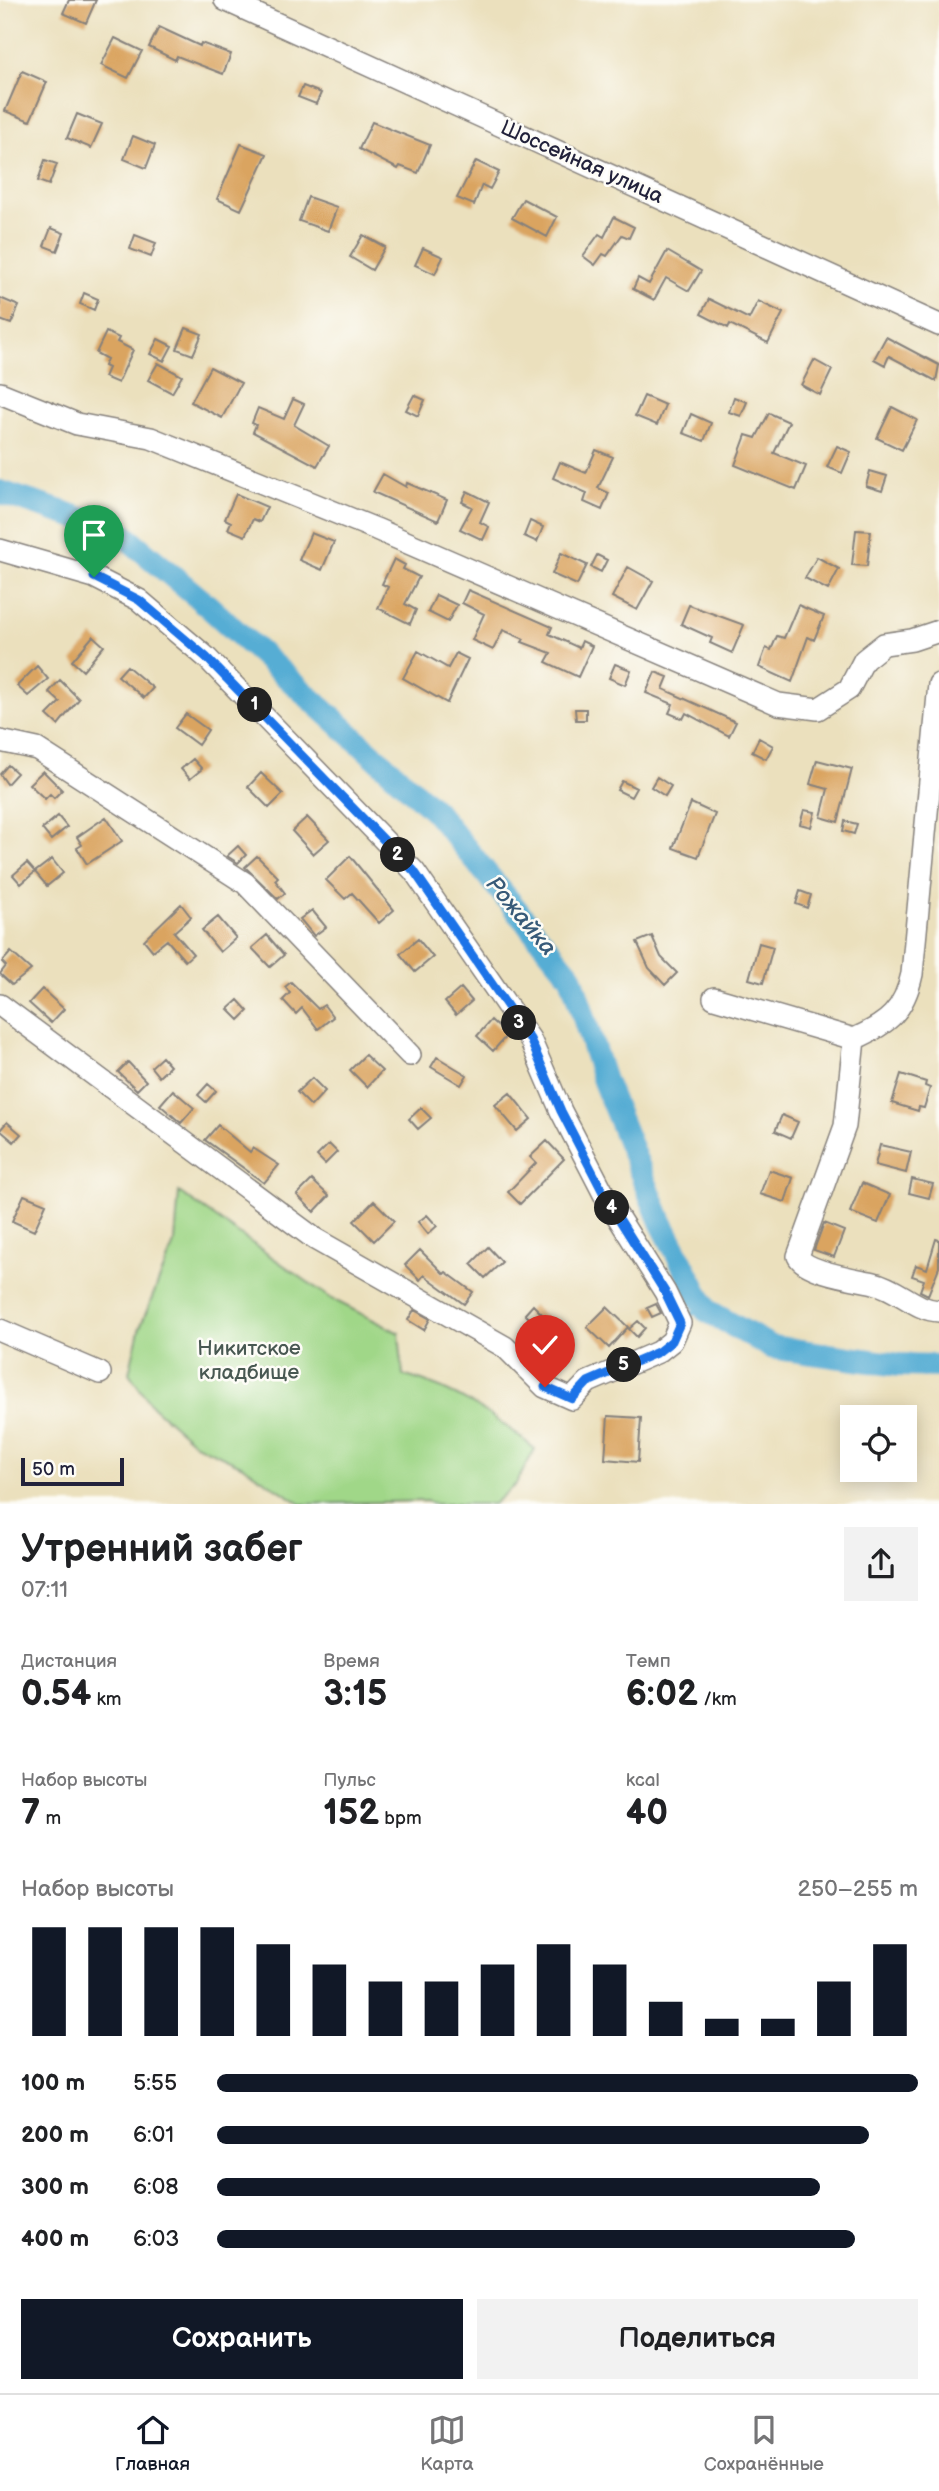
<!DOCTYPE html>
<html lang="ru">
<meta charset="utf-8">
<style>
body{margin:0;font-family:"Balsamiq Sans",sans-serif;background:#f2f2f2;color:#202124;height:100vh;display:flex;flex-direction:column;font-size:26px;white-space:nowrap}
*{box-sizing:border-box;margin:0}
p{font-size:23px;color:#757577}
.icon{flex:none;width:38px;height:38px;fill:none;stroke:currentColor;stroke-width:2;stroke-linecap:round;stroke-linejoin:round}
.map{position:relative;height:1504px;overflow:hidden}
.details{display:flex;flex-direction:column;background:#fff;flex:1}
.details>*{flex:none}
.buttons{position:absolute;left:840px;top:1405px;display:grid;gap:14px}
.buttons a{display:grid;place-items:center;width:77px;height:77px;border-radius:0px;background:#fff;box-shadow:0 4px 18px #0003;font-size:35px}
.scale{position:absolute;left:21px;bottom:18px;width:103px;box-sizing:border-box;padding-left:7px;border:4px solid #22223b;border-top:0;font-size:19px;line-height:24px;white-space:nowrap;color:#22223b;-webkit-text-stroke:5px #fdfcf7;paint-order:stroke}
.pin{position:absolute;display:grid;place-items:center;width:60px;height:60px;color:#fff;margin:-72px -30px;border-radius:50% 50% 50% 0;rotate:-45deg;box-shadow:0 0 7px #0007}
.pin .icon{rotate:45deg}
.km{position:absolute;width:35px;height:35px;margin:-18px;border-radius:50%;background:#222;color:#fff;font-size:19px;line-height:35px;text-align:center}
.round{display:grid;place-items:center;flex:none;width:74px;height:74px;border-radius:0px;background:#f2f2f2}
.head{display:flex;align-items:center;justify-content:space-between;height:119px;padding:0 21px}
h1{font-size:38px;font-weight:700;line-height:52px}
.figures{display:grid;grid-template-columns:repeat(3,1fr);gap:10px;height:119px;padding:7px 21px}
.figures div{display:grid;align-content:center}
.figures b{font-size:35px;font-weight:700}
.figures small{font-size:19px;font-weight:400}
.figures p{font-size:19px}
.chart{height:196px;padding:14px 21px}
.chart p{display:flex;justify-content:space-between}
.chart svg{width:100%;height:126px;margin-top:7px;stroke:#111827;stroke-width:6}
.primary-button{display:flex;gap:14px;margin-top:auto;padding:14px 21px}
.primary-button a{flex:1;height:80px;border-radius:0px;background:#111827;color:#fff;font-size:28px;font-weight:700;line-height:80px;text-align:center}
.primary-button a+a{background:#f2f2f2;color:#202124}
ul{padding:0 21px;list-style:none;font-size:23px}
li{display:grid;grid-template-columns:112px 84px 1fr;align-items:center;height:52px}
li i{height:18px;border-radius:9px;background:#111827}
.tab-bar{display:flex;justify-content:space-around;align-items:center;height:98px;border-top:2px solid #e0e0e0;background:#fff;font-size:19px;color:#757577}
.tab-bar a{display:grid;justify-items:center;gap:4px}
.tab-bar .selected{color:#111827}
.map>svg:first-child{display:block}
.green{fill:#a0d788;stroke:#617c62;stroke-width:2}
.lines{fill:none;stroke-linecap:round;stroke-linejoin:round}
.stream{stroke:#57add4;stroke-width:4.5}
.river{stroke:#57add4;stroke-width:24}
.building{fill:#daa460}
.minor-casing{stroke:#86817c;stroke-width:24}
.minor{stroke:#fff;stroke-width:21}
.route-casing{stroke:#fff;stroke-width:14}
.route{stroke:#1a73e8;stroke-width:9}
.labels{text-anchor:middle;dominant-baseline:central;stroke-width:5;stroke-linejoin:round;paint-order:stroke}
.street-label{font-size:21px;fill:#22223b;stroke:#fdfcf7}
.park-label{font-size:21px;fill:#485852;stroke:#fdfcf7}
.water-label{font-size:23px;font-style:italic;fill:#375a78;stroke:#fdfcf7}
</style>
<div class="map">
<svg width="939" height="1504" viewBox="0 0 939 1504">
<rect width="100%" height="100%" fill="#fdfcf7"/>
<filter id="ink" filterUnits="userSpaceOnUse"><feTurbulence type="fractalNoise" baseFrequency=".0143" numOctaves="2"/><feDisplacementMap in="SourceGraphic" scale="14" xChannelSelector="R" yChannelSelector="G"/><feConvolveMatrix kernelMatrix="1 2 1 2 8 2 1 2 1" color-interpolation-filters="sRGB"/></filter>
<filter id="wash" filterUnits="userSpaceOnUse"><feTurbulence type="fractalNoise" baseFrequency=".00686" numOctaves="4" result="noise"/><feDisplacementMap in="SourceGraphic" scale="28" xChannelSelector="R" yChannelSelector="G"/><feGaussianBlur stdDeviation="1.57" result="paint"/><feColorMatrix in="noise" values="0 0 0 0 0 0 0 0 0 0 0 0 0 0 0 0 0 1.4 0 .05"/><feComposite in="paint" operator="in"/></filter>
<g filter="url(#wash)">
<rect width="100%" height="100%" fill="#ebe0bd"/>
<path class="green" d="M179 1192 332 1299 399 1333 403 1375C457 1390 492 1414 535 1449L516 1484 493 1504H436L426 1501 301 1504 241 1465 195 1444 152 1406 129 1373 139 1330 175 1241Z"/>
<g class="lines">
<path class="stream" d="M691 1315 698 1310H706"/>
<path class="river" d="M0 492 119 531 208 606 434 810 571 976 604 1081 661 1222 706 1310 771 1347 899 1365 939 1366"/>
</g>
<g id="blocks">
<path class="building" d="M69 0H96L86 23 63 13Z
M159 27 200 46 201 43 231 54 223 74 177 56 175 60 149 47Z
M115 38 142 51 128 78 101 65Z
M22 71 47 82 30 121 5 111Z
M303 86 321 93 316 104 298 97Z
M77 114 102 124 91 148 67 138Z
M372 122 430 145 418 173 400 166 398 169 359 149Z
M133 136 155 145 146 168 124 159Z
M241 144 267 154 241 210 217 199Z
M45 160 57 164 49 185 38 181Z
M476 161 499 172 490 189 482 185 474 205 457 198Z
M308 197 337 207 328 231 299 221Z
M523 199 557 217 547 237 512 218Z
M614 217 634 227 629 238 622 235 607 256 603 254 595 265 583 256 599 234 604 237Z
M51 228 64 233 57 251 44 246Z
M135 235 156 243 151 257 130 249Z
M363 235 385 247 372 270 350 257Z
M423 248 443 257 435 274 415 265Z
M667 251 701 271 689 291 666 278 654 300 633 289 638 278 649 284Z
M84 293 98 299 94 310 80 304Z
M0 298 19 306 11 324 0 320Z
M709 299 749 319 758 301 783 313 768 343 730 324 728 328 701 314Z
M186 328 202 334 193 355 177 349Z
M106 332 119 338 117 342 133 350 118 383 104 377 108 368 104 366 107 359 96 353Z
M886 337 939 365 936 381 889 356 885 365 874 359Z
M158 339 172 346 164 361 150 354Z
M814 360 832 370 820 395 801 385Z
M158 363 182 376 172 393 148 380Z
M210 367 241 383 222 418 191 402Z
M414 395 425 400 418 416 406 410Z
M644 396 665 405 657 425 635 416Z
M734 397 747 402 741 416 729 412Z
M293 399 304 404 294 425 329 446 317 466 253 432 256 425 252 423 258 408 284 419Z
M892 407 917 420 902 450 877 438Z
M769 413 789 422 774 453 806 466 796 490 735 465 746 435 756 438Z
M691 414 711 423 704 441 683 433Z
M837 446 851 452 842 473 827 467Z
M596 450 613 457 598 488 609 493 602 510 584 502 587 493 553 478 560 462 586 473Z
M870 471 887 476 882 491 866 486Z
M383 474 406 487 407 483 447 500 438 521 373 492Z
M467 491 489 502 480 522 489 527 483 540 460 529 472 507 462 502Z
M236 494 267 507 260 522 253 519 245 536 228 529 231 522 225 519Z
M530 521 543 527 537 542 524 536Z
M856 530 871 531 867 566 852 565Z
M311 533 334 542 322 570 299 560Z
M561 553 587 565 577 585 552 574Z
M597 555 607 560 601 572 591 567Z
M817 557 839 569 828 590 805 578Z
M394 559 405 565 403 569 419 577 405 604 416 610 410 624 378 608 388 587 382 584Z
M628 567 653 581 637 610 612 597Z
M468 590 552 627 549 634 579 648 582 641 592 646 578 677 546 662 551 653 522 642 524 639 503 630 493 650 472 640 484 614 462 603Z
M436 595 457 605 448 622 428 612Z
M689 605 744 625 732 653 710 643 712 638 681 624Z
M798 605 824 616 814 640 808 637 792 682 759 667 766 648 771 650 777 636 784 638Z
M93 636 104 646 83 671 72 661Z
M418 651 448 668 456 653 468 659 447 703 403 678Z
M615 664 631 670 625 685 609 678Z
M37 666 48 679 28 696 17 686Z
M127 666 153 688 144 698 118 676Z
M655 672 668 677 663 689 736 722 729 736 686 713 683 719 669 713 673 704 646 693Z
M60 680 79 699 58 725 47 715 60 702 49 692Z
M575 709H586V720H576Z
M186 714 208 730 198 745 175 728Z
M759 738 773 746 766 759 752 752Z
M193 759 202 769 190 779 181 769Z
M817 760 852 769 838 822 821 817 828 789 810 784Z
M8 765 17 773 7 784 0 774Z
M43 771 62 790 54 798 50 794 45 799 29 784Z
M261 773 283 794 269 808 248 787Z
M657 777 671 786 665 796 651 787Z
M622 781 636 788 631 797 617 790Z
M691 803 715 814 698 857 673 848Z
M804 810 815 812 811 827 800 824Z
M58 816 67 827 51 840 42 829Z
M106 817 122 841 87 864 77 848 82 845 77 837Z
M307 817 329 840 313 854 292 831Z
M845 821 857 824 854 834 843 831Z
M238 846 246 855 238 863 227 856Z
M257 856 278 877 275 880 285 893 278 899 245 867Z
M350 856 394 910 379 923 352 893 345 899 326 880Z
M52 859 63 873 47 886 35 872Z
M27 863 35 872 21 884 13 875Z
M800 891 811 895 807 908 796 904Z
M181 904 191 917 174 932 193 954 185 961 167 940 153 951 144 940Z
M312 910 326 927 314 936 300 919Z
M218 917 236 938 220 952 202 930Z
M267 935 284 955 270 967 252 948Z
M652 936 661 957 677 973 665 985 649 968 637 942Z
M418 939 433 957 415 972 400 954Z
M759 943 773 947 763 983 749 979Z
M11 952 31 970 12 985 0 974 6 966 2 962Z
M291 982 318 1009 324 1005 333 1017 318 1029 302 1008 296 1014 283 1000 290 993 285 987Z
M461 988 472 1001 456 1015 445 1002Z
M42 989 64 1009 51 1023 29 1003Z
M238 1000 248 1011 239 1020 228 1009Z
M491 1020 507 1035 493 1051 477 1036Z
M365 1055 382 1071 367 1087 350 1070Z
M162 1057 170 1066 159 1077 151 1067Z
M437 1057 467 1075 461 1085 431 1067Z
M128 1062 146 1081 137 1090 118 1072Z
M901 1074 926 1082 925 1086 930 1088 924 1108 919 1107 918 1111 892 1103Z
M312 1078 325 1091 311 1106 297 1092Z
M208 1084 216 1091 206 1102 198 1095Z
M173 1090 194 1108 181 1123 160 1105Z
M510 1093 531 1119 517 1131 495 1105Z
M421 1108 431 1118 418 1129 409 1119Z
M782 1115 798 1122 791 1138 775 1131Z
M7 1122 21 1134 14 1142 0 1130Z
M218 1125 250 1152 253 1148 279 1165 264 1183 205 1140Z
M547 1141 564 1159 520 1204 508 1192 536 1163 530 1157Z
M329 1144 337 1152 325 1164 317 1156Z
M880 1145 911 1152 906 1173 875 1165Z
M769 1170 793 1178 785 1202 760 1194Z
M912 1179 933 1184 929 1198 909 1193Z
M312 1180 329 1196 314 1212 297 1195Z
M862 1183 890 1195 878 1223 850 1212Z
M24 1195 46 1204 34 1231 12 1221Z
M374 1201 394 1221 374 1241 354 1221Z
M427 1215 437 1226 428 1234 418 1222Z
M824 1223 844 1231 834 1257 814 1250Z
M936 1239 939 1240V1267L928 1295 920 1291 924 1280 912 1276 916 1265 927 1269Z
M488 1247 502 1262 485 1278 471 1264Z
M420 1250 444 1274 446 1272 473 1292 464 1304 424 1275 420 1280 405 1265Z
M656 1304 661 1313 652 1317 647 1308Z
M533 1305 549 1321 541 1330 525 1314Z
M607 1307 628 1327 609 1348 587 1327Z
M414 1310 430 1319 424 1330 408 1320Z
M638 1321 645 1328 637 1337 629 1329Z
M608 1416 641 1418 638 1462 605 1459Z"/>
</g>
</g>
<g filter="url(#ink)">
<use href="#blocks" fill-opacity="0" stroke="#86817c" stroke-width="2"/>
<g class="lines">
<g class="minor-casing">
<path id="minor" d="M225 0 939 325
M0 393 77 424 151 438 376 529 778 704 818 709 849 689 864 660 884 644 912 640 939 631
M0 550 94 577 139 600 206 657 414 871 530 1039 561 1111 606 1198 665 1292 680 1323 672 1341 658 1352 588 1382 572 1399 545 1387 505 1347 315 1239 0 1005
M0 741 37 749 245 883 410 1055
M714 998 854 1039C888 1024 904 1011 912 974L939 684
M854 1039 845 1126 798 1256C805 1272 856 1279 874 1283 899 1289 915 1310 939 1311
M0 1330 100 1373"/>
</g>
<use href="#minor" class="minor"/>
</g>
</g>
<g class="lines" filter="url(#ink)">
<g class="route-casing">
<path id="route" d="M94 577 139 600 206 657 414 871 530 1039 561 1111 606 1198 665 1292 680 1323 672 1341 658 1352 588 1382 572 1399 545 1387"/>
</g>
<use href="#route" class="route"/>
</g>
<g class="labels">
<g class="street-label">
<text transform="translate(582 162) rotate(24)">Шоссейная улица</text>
</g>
<g class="park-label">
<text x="249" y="1348">Никитское<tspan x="249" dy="24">кладбище</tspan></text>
</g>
<g class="water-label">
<text transform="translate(521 916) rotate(50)">Рожайка</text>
</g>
</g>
</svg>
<div class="buttons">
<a><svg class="icon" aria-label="locate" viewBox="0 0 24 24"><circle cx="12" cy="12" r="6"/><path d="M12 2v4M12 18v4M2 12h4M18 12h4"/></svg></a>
</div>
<div class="scale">50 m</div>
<div class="pin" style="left:94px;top:577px;background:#1e9e55"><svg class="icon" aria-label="arrive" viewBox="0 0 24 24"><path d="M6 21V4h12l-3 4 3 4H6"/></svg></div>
<div class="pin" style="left:545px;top:1387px;background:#d93025"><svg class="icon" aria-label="check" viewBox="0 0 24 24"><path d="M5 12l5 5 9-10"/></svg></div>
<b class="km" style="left:255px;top:705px">1</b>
<b class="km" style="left:398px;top:855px">2</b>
<b class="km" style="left:519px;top:1023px">3</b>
<b class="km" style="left:612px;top:1208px">4</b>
<b class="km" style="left:624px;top:1365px">5</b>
</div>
<section class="details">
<div class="head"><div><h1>Утренний забег</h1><p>07:11</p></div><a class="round"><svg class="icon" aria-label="share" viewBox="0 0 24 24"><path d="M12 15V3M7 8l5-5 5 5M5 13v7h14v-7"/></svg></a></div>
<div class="figures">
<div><p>Дистанция</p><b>0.54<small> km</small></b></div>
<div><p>Время</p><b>3:15</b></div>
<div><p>Темп</p><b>6:02<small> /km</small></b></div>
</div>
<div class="figures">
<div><p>Набор высоты</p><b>7<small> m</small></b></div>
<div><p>Пульс</p><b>152<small> bpm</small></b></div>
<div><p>kcal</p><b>40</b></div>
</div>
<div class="chart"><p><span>Набор высоты</span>250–255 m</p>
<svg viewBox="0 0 160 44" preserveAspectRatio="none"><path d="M5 44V6M15 44V6M25 44V6M35 44V6M45 44V12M55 44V19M65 44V25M75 44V25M85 44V19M95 44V12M105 44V19M115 44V32M125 44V38M135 44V38M145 44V25M155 44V12"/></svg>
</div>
<ul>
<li><b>100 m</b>5:55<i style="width:100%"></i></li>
<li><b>200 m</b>6:01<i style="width:93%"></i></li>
<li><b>300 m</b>6:08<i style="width:86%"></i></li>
<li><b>400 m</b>6:03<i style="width:91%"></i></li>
</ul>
<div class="primary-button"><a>Сохранить</a><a>Поделиться</a></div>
</section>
<nav class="tab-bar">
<a class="selected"><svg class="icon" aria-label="home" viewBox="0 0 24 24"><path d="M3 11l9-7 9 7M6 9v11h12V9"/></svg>Главная</a>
<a><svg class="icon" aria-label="map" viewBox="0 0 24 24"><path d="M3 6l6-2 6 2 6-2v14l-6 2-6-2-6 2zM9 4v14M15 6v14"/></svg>Карта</a>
<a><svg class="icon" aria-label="saved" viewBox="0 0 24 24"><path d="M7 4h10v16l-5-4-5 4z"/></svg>Сохранённые</a>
</nav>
